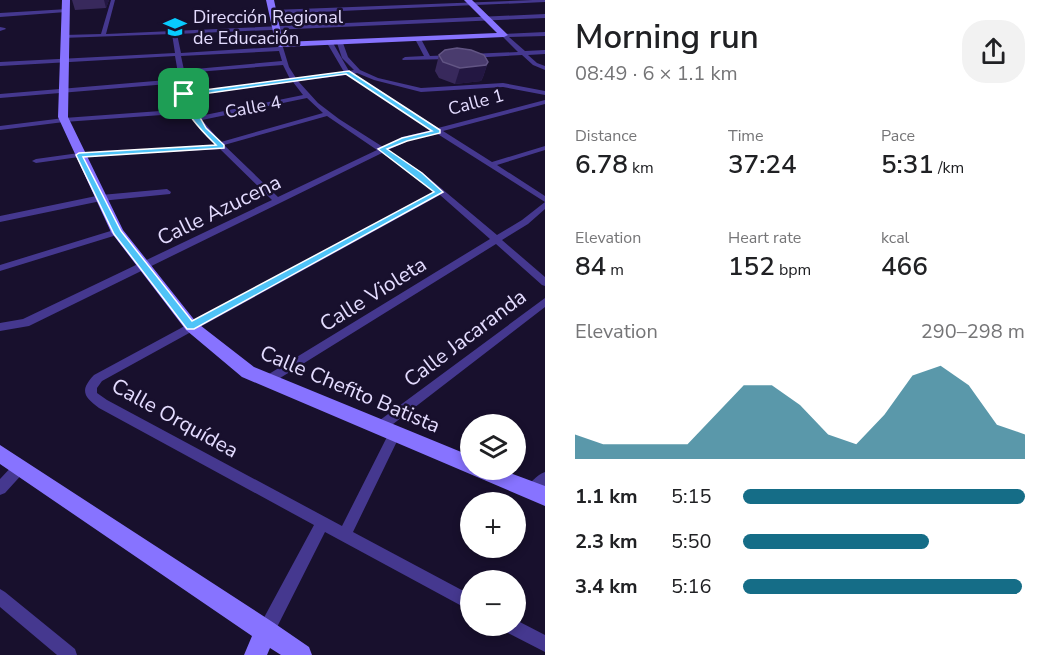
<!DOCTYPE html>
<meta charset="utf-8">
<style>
body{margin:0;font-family:"Nunito Sans",sans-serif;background:#f2f2f2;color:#202124;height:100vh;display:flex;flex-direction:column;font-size:22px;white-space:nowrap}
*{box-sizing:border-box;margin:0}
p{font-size:20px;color:#757577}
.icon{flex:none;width:33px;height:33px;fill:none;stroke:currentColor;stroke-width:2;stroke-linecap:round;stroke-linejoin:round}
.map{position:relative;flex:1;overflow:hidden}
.drawer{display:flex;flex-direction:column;background:#fff;width:510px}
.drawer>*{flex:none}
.buttons{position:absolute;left:460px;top:414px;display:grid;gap:12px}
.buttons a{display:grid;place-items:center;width:66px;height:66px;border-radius:50%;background:#fff;box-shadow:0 3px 9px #0003;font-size:30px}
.pin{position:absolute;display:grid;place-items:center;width:51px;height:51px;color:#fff;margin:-26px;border-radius:12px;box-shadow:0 3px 9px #0006}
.round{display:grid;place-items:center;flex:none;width:63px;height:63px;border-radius:24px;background:#f2f2f2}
.overview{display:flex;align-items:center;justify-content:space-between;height:102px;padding:0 30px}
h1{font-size:33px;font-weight:600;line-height:45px}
.metrics{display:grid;grid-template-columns:repeat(3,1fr);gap:9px;height:102px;padding:6px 30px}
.metrics div{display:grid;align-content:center}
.metrics b{font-size:26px;font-weight:600}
.metrics small{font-size:16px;font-weight:400}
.metrics p{font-size:16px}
.chart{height:168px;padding:12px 30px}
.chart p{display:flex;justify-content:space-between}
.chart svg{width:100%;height:108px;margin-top:6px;fill:#156d87;opacity:.7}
ul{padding:0 30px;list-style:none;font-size:20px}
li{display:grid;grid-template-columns:96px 72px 1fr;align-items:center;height:45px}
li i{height:15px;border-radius:8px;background:#156d87}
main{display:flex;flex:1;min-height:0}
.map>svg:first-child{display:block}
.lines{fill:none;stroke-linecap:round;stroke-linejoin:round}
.street{fill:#45388f;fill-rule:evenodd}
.secondary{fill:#8773ff;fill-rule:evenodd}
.wall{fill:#38295c}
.shaded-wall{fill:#231742}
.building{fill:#4a3c6e;stroke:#625584;stroke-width:1.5}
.route{fill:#4fc3f7;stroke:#fff;stroke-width:1.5;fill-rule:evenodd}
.labels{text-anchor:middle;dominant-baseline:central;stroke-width:5;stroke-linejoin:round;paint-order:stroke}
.far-poi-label{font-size:18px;fill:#e4dcff;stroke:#18102d;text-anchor:start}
.far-street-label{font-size:18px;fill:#e4dcff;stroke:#18102d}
.street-label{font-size:21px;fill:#e4dcff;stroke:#18102d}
</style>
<main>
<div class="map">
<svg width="545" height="655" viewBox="0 0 545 655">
<rect width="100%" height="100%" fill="#18102d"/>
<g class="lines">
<path class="street" d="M111 0H115L106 34 545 14V18L177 34 181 53 278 47V44H282L289 67 296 78 344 72 327 43 330 41 333 43 349 71 354 70 342 58 337 43 340 41 343 43 348 57 360 70 378 78 421 88 503 83 545 91V95L503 87 421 92 374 80 357 73 354 74 438 128 545 100V104L443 131 492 162 545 146V150L497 165 545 196V209L528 224 502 240 545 277V286L542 285 496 244 272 383 268 385 264 383 262 380 264 377 490 239 440 195 102 381 97 388V393L107 400 342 526 391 429 395 427 399 429 401 433 353 532 471 595V611L325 532 272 637 266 639 260 637 258 631 260 625 314 525 99 408C83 396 80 390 94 375L435 191 417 177 382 153 29 326 0 331V323L23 319 272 200 220 149 79 157 36 163 32 161 36 159 79 153 216 145 195 120 190 113 64 122 0 130V126L64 118 188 109 181 95 180 83 0 98V94L179 79 175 56 0 66V62L175 53 172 34 62 38V36L64 35 101 34ZM279 51 282 61 184 70 181 56ZM283 65 290 79 188 93 184 73ZM347 75 432 130 402 137 383 147 339 119 318 103 298 81ZM293 82 303 95 200 116 189 101 188 96ZM307 98 323 113 221 142 202 120ZM327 116 377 150 278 197 224 145ZM436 133 545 202 522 220 497 235 423 173 388 150 408 141Z
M533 0H545V2L273 14 270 12 273 10Z
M68 9 66 12 0 17V13Z
M0 27 5 28 6 29 0 31Z
M545 32V36L509 37 525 51 545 50V54L528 55 537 63 545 66V70L533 65 522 55 470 58 467 56 470 54 518 52 502 36V34Z
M418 37 421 39 430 56 452 55 455 57 452 59 403 60 402 59 405 57 424 56 415 39Z
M167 189 171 192 170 194 101 201 0 222V216L101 195Z
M117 229 120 230V234L0 271V265Z
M545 298V307L384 431 380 433 376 431 374 427 376 423Z
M20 461 25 463 26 467 25 471 5 493 0 495V479L15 463Z
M545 472V487L537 496 532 498 527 496 525 491C529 483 537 475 545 472Z
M0 589 5 592 75 649 77 655H57L0 607Z
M516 620 545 635V652L506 632 504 626H516Z"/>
<path class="secondary" d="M62 0H70L68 117 123 230 196 322 254 367 471 456V470H502L545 486V506L242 377 186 330 111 232 58 117Z
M266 0H274L283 42 497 33 464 0H472L508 35 504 37 280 47 276 45Z
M0 445 274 623 309 647 312 655H281L270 648 267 655H244L252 636 0 464Z"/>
</g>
<path class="wall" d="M72 0H109L106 8 75 10Z
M439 55 488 62 483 77 481 81 455 84 439 78 435 71Z"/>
<path class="shaded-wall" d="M104 0H109L106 8Z
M488 62 483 77 481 81 455 84 460 68Z"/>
<path class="building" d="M457 48 471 50 484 55 488 62 486 65 460 68 443 62 439 55 445 50Z"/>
<path class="route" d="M349 71 440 130V133L407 141 387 149 422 173 443 192 194 329H187L114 234 76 155 79 153 216 145C204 133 181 111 182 93ZM346 74 432 131 402 138 378 149 434 192 192 321 121 231 83 157 224 148V145L206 128 188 96Z"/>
<defs>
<g id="school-bare" transform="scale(1.8)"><path d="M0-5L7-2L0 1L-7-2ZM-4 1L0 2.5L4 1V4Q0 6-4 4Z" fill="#08cbff" stroke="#18102d" stroke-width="2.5" paint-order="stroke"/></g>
</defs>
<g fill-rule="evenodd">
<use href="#school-bare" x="175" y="27"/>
</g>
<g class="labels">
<g class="far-poi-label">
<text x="193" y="17">Dirección Regional<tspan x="193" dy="21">de Educación</tspan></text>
</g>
<g class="far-street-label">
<text transform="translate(476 102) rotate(-15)">Calle 1</text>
<text transform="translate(253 107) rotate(-11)">Calle 4</text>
</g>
<g class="street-label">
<text transform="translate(219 210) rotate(-26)">Calle Azucena</text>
<text transform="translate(373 294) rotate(-32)">Calle Violeta</text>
<text transform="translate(465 338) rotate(-37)">Calle Jacaranda</text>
<text transform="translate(350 389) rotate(23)">Calle Chefito Batista</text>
<text transform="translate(175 418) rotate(29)">Calle Orquídea</text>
</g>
</g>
</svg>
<div class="buttons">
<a><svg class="icon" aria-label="layers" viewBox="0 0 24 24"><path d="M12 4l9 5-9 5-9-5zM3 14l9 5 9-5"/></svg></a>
<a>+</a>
<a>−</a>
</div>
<div class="pin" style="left:184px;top:94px;background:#1e9e55"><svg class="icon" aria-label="arrive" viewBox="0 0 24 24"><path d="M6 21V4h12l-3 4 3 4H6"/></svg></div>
</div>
<section class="drawer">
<div class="overview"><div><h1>Morning run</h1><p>08:49 · 6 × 1.1 km</p></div><a class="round"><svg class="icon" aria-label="share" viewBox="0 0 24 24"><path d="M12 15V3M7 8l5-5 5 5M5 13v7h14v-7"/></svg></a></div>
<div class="metrics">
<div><p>Distance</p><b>6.78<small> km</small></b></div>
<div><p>Time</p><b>37:24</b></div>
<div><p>Pace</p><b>5:31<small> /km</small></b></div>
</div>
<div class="metrics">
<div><p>Elevation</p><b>84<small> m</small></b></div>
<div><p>Heart rate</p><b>152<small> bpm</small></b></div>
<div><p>kcal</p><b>466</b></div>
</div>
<div class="chart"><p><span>Elevation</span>290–298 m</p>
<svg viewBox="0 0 160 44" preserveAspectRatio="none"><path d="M0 44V34L10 38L20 38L30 38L40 38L50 26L60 14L70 14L80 22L90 34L100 38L110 26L120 10L130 6L140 14L150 30L160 34V44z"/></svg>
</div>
<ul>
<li><b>1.1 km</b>5:15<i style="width:100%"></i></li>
<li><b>2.3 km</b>5:50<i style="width:66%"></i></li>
<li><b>3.4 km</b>5:16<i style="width:99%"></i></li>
</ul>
</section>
</main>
